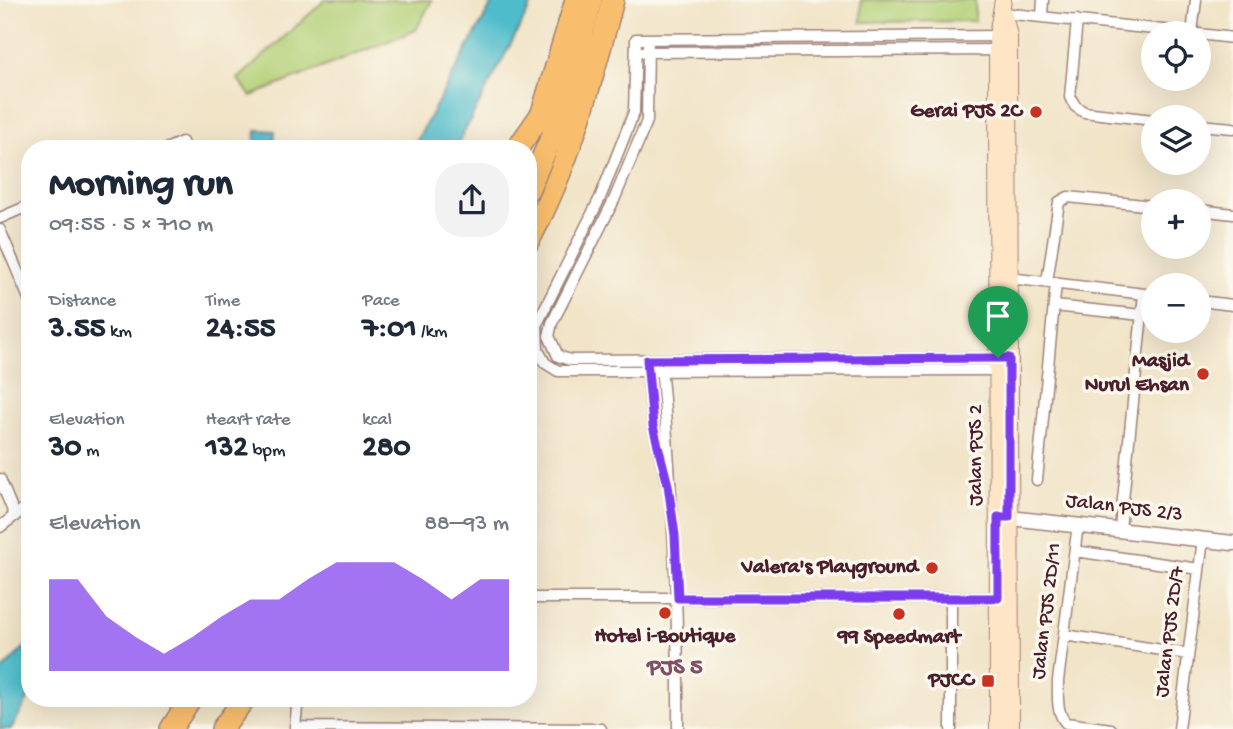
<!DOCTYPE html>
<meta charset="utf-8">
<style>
body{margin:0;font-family:"Gochi Hand",sans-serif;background:#f2f2f3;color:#1f2937;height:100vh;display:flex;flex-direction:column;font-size:26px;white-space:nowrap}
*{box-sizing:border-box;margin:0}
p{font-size:23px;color:#747a83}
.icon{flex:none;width:38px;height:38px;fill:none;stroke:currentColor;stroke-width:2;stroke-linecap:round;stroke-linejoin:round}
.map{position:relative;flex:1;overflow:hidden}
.drawer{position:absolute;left:21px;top:140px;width:516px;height:567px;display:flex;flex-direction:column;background:#fff;border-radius:28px;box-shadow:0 7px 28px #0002}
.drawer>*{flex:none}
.fabs{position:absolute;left:1141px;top:21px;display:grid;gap:14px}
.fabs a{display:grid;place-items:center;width:70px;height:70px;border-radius:50%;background:#fff;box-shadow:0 7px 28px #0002;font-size:35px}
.pin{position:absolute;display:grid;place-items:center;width:60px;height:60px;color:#fff;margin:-72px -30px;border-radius:50% 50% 50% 0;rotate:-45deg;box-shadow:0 0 7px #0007}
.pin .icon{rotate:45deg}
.round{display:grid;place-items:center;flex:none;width:74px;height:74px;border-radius:28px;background:#f2f2f3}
.head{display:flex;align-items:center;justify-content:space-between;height:119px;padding:0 28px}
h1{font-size:38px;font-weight:700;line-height:52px}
.metrics{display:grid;grid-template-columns:repeat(3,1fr);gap:10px;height:119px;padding:7px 28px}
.metrics div{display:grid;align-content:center}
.metrics b{font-size:30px;font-weight:700}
.metrics small{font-size:19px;font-weight:400}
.metrics p{font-size:19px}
.chart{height:196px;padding:14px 28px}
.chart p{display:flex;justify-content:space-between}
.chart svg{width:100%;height:126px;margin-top:7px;fill:#7c3aed;opacity:.7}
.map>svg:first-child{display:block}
.green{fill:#b3d077;stroke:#7e7851;stroke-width:2}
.water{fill:#50bccb;stroke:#4d6e7b;stroke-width:2}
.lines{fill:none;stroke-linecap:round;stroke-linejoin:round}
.minor-casing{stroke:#9e8279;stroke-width:13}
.tertiary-casing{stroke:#9e8279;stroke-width:17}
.secondary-casing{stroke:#9e8279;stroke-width:18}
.motorway-casing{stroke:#9e8279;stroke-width:24}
.minor{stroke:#fff;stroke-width:10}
.tertiary{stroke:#fff;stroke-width:14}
.secondary{stroke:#fde5c5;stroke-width:16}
.motorway{stroke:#f9be6d;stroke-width:21}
.route-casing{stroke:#fff;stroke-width:14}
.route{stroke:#7c3aed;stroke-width:9}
.poi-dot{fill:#c8321e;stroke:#fbf7ec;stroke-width:2.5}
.labels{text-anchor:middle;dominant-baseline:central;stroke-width:7;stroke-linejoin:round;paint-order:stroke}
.poi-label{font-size:21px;font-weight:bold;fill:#4a1f2b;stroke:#fbf7ec;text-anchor:end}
.street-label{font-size:21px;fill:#4a1f2b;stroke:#fbf7ec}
.quarter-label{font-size:24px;font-weight:bold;fill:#7e5068;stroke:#fbf7ec}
</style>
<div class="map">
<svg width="1233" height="729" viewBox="0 0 1233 729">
<rect width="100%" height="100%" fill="#fbf7ec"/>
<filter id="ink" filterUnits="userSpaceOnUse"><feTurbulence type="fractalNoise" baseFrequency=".0143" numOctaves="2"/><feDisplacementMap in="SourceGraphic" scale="14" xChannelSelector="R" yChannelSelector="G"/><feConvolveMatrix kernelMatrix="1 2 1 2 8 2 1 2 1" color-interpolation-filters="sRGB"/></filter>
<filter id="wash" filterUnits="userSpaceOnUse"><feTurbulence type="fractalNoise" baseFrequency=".00686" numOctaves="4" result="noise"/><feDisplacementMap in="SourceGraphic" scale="28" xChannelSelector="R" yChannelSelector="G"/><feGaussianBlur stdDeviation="1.57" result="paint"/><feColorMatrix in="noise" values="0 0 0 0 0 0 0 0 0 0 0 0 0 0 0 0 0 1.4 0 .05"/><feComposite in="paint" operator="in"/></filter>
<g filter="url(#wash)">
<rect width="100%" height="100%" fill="#f1e4c7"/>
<path class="green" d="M325 0H432L416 30 251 96 238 79Z
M861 0H975V21L861 22Z"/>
<path class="water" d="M494 0H534L455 149H412Z
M256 130 275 131 274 149H255Z
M30 642V696L11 729H0V672Z"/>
</g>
<g filter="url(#ink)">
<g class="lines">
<g class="minor-casing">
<path id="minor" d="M1003 13 1192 33
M1042 16 1043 0
M1077 20 1070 97 1075 106 1084 112 1153 120
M1192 33 1196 0
M1199 34 1233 38
M1003 36 636 39 634 112 600 198 537 324 538 350 545 363 558 371 1003 370
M648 39 647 121 614 200 552 323 549 336 558 356 570 360 1004 358
M642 52 1001 50
M1199 125 1233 128
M166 149 182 142 185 149
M1199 210 1233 214
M0 218 30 205
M0 230 30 301
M1009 278 1153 295
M1047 282 1059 202 1068 197 1153 206
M1199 301 1233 305
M1054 306 1142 315
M647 365 653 426 667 483
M661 365C672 487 679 607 678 729
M0 479 15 516
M1037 480 1056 283
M1078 524 1058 681C1058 695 1056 713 1066 723L1111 729
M0 527 30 504
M1120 529 1144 294
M1075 551 1199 569
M528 598H998
M951 598V729
M1064 635 1188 654
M298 698 295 727 601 729
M1179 729 1203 539"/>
</g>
<g class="tertiary-casing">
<path id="tertiary" d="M1001 517 1233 543"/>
</g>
<g class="secondary-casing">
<path id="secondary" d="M1004 15 1009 36 1011 729
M998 729 997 36 1003 0"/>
</g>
<g class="motorway-casing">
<path id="motorway" d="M517 149 542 113 576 0
M528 190 560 118 591 0
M528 242C569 166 591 84 613 0
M171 729 191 698
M222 729 245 698"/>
</g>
<use href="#minor" class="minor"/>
<use href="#tertiary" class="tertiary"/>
<use href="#secondary" class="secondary"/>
<use href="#motorway" class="motorway"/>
</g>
</g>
<g class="lines" filter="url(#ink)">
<g class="route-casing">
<path id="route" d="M998 358H1009V517H998V598H678L675 535 668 485 653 426 647 360Z"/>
</g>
<use href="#route" class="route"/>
</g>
<g class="poi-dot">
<circle cx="1036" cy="112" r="7"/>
<circle cx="1203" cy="374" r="7"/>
<circle cx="932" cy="568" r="7"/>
<circle cx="665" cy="613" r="7"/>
<circle cx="899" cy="614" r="7"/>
<rect x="981" y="674" width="14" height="14" rx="3.5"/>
</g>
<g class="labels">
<g class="poi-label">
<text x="1022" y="112">Gerai PJS 2C</text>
<text x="1189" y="362">Masjid<tspan x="1189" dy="24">Nurul Ehsan</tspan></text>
<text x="918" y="568">Valera's Playground</text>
<text x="665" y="637" text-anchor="middle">Hotel i-Boutique</text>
<text x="899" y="638" text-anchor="middle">99 Speedmart</text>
<text x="974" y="681">PJCC</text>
</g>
<g class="street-label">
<text transform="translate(977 455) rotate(-90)">Jalan PJS 2</text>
<text transform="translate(1124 509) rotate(7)">Jalan PJS 2/3</text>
<text transform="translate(1048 611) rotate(-83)">Jalan PJS 2D/11</text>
<text transform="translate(1171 632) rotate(-83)">Jalan PJS 2D/7</text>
</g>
<g class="quarter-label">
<text x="675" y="668">PJS 5</text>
</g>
</g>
</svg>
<div class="fabs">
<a><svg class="icon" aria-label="locate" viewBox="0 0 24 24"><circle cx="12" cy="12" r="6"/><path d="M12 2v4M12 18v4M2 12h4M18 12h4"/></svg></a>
<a><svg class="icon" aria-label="layers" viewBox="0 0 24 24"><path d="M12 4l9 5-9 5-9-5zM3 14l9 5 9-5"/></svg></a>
<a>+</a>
<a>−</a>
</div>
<div class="pin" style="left:998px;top:358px;background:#1e9e55"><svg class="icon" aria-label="arrive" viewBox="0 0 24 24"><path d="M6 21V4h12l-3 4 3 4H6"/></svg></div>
<section class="drawer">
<div class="head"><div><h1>Morning run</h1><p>09:55 · 5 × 710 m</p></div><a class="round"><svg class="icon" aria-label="share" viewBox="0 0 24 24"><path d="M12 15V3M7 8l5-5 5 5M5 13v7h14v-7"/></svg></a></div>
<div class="metrics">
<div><p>Distance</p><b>3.55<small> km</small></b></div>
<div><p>Time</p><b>24:55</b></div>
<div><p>Pace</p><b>7:01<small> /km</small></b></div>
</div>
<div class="metrics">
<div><p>Elevation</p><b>30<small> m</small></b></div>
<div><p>Heart rate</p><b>132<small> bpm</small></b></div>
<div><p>kcal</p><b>280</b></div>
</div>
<div class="chart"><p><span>Elevation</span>88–93 m</p>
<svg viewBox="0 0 160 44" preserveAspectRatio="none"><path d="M0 44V12L10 12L20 25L30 32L40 38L50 32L60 25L70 19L80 19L90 12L100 6L110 6L120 6L130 12L140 19L150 12L160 12V44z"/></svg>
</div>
</section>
</div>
